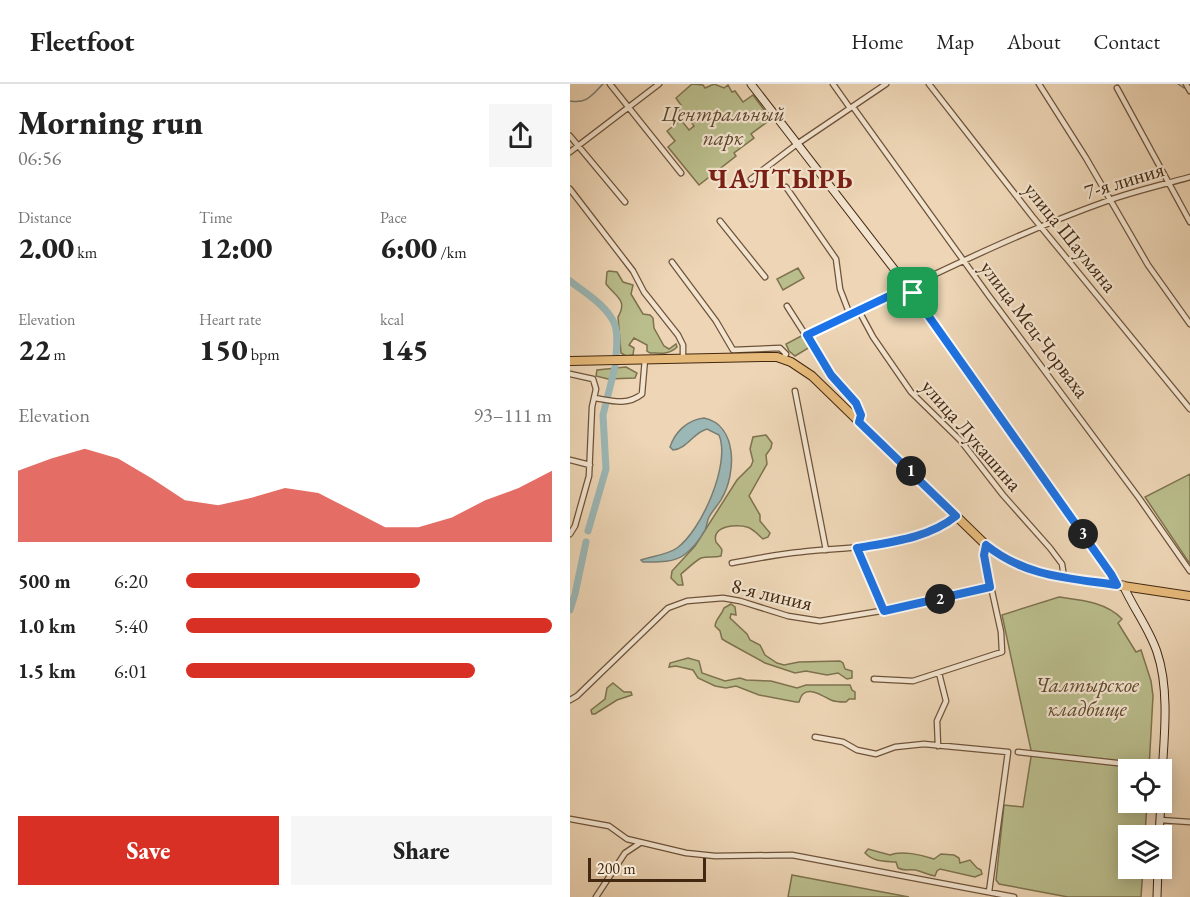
<!DOCTYPE html>
<meta charset="utf-8">
<style>
body{margin:0;font-family:"EB Garamond",serif;background:#f6f6f6;color:#222;height:100vh;display:flex;flex-direction:column;font-size:22px;white-space:nowrap}
*{box-sizing:border-box;margin:0}
p{font-size:20px;color:#767676}
.icon{flex:none;width:33px;height:33px;fill:none;stroke:currentColor;stroke-width:2;stroke-linecap:round;stroke-linejoin:round}
.map{position:relative;flex:1;overflow:hidden}
.side{display:flex;flex-direction:column;background:#fff;width:570px}
.side>*{flex:none}
.controls{position:absolute;left:548px;top:675px;display:grid;gap:12px}
.controls a{display:grid;place-items:center;width:54px;height:54px;border-radius:0px;background:#fff;box-shadow:0 3px 15px #0003;font-size:30px}
.scale{position:absolute;left:18px;bottom:15px;width:118px;box-sizing:border-box;padding-left:6px;border:3px solid #432811;border-top:0;font-size:16px;line-height:21px;white-space:nowrap;color:#432811;-webkit-text-stroke:4px #f3e4cf;paint-order:stroke}
.pin{position:absolute;display:grid;place-items:center;width:51px;height:51px;color:#fff;margin:-26px;border-radius:12px;box-shadow:0 3px 9px #0006}
.km{position:absolute;width:30px;height:30px;margin:-15px;border-radius:50%;background:#222;color:#fff;font-size:16px;line-height:30px;text-align:center}
.round{display:grid;place-items:center;flex:none;width:63px;height:63px;border-radius:0px;background:#f6f6f6}
.summary{display:flex;align-items:center;justify-content:space-between;height:102px;padding:0 18px}
h1{font-size:33px;font-weight:800;line-height:45px}
.metrics{display:grid;grid-template-columns:repeat(3,1fr);gap:9px;height:102px;padding:6px 18px}
.metrics div{display:grid;align-content:center}
.metrics b{font-size:30px;font-weight:800}
.metrics small{font-size:16px;font-weight:400}
.metrics p{font-size:16px}
.chart{height:168px;padding:12px 18px}
.chart p{display:flex;justify-content:space-between}
.chart svg{width:100%;height:108px;margin-top:6px;fill:#d93025;opacity:.7}
.button{display:flex;gap:12px;margin-top:auto;padding:12px 18px}
.button a{flex:1;height:69px;border-radius:0px;background:#d93025;color:#fff;font-size:24px;font-weight:800;line-height:69px;text-align:center}
.button a+a{background:#f6f6f6;color:#222}
ul{padding:0 18px;list-style:none;font-size:20px}
li{display:grid;grid-template-columns:96px 72px 1fr;align-items:center;height:45px}
li i{height:15px;border-radius:8px;background:#d93025}
header{display:flex;align-items:center;gap:36px;box-sizing:border-box;height:84px;padding:0 30px;background:#fff;border-bottom:2px solid #e0e0e0}
header strong{font-size:28px}
nav{display:flex;gap:33px;margin-inline-start:auto;font-size:21px}
main{display:flex;flex:1;min-height:0}
.map>svg:first-child{display:block}
.green{fill:#babd8c;stroke:#7e724e;stroke-width:1.5}
.water{fill:#9bb7b6;stroke:#787e74;stroke-width:1.5}
.lines{fill:none;stroke-linecap:round;stroke-linejoin:round}
.stream{stroke:#787e74;stroke-width:1.5}
.river{stroke:#9bb7b6;stroke-width:7}
.street-casing{stroke:#6e533a;stroke-width:7}
.secondary-casing{stroke:#432811;stroke-width:9}
.primary-casing{stroke:#432811;stroke-width:10}
.street{stroke:#f3e4cf;stroke-width:4.5}
.secondary{stroke:#f3e4cf;stroke-width:7}
.primary{stroke:#e6ba7a;stroke-width:8}
.route-casing{stroke:#fff;stroke-width:12}
.route{stroke:#1a73e8;stroke-width:8}
.labels{text-anchor:middle;dominant-baseline:central;stroke-width:4.5;stroke-linejoin:round;paint-order:stroke}
.park-label{font-size:21px;font-style:italic;fill:#5b462a;stroke:#f3e4cf}
.street-label{font-size:21px;fill:#432811;stroke:#f3e4cf}
.district-label{font-size:27px;font-weight:bold;letter-spacing:1.5px;fill:#7a1f14;stroke:#f3e4cf}
</style>
<header>
<strong>Fleetfoot</strong>
<nav><a>Home</a><a>Map</a><a>About</a><a>Contact</a></nav>
</header>
<main>
<section class="side">
<div class="summary"><div><h1>Morning run</h1><p>06:56</p></div><a class="round"><svg class="icon" aria-label="share" viewBox="0 0 24 24"><path d="M12 15V3M7 8l5-5 5 5M5 13v7h14v-7"/></svg></a></div>
<div class="metrics">
<div><p>Distance</p><b>2.00<small> km</small></b></div>
<div><p>Time</p><b>12:00</b></div>
<div><p>Pace</p><b>6:00<small> /km</small></b></div>
</div>
<div class="metrics">
<div><p>Elevation</p><b>22<small> m</small></b></div>
<div><p>Heart rate</p><b>150<small> bpm</small></b></div>
<div><p>kcal</p><b>145</b></div>
</div>
<div class="chart"><p><span>Elevation</span>93–111 m</p>
<svg viewBox="0 0 160 44" preserveAspectRatio="none"><path d="M0 44V15L10 10L20 6L30 10L40 18L50 27L60 29L70 26L80 22L90 24L100 31L110 38L120 38L130 34L140 27L150 22L160 15V44z"/></svg>
</div>
<ul>
<li><b>500 m</b>6:20<i style="width:64%"></i></li>
<li><b>1.0 km</b>5:40<i style="width:100%"></i></li>
<li><b>1.5 km</b>6:01<i style="width:79%"></i></li>
</ul>
<div class="button"><a>Save</a><a>Share</a></div>
</section>
<div class="map">
<svg width="620" height="813" viewBox="0 0 620 813">
<rect width="100%" height="100%" fill="#edd5b5"/>
<filter id="stains"><feTurbulence type="fractalNoise" baseFrequency=".00333" numOctaves="4"/><feColorMatrix values="0 0 0 0 .2 0 0 0 0 .09 0 0 0 0 .02 0 0 0 .5 -.17"/></filter>
<radialGradient id="worn" r=".72"><stop offset=".6" stop-color="#630" stop-opacity="0"/><stop offset="1" stop-color="#630" stop-opacity=".3"/></radialGradient>
<path class="green" d="M122 0 133 1 135 4 144 0 154 4 158 1 162 8 165 7 173 18 183 11 201 35 181 50 184 54 164 69 166 72 129 101 98 63 105 57 97 47 111 36 119 46 124 42 115 30 111 31 108 29 111 21 106 14Z
M228 184 234 194 213 206 207 195Z
M39 187 47 188 53 198 63 201 61 210 73 230 80 231 83 234 84 244 94 262 99 265 106 260 107 263C99 271 90 269 80 269L77 267V261L64 254 59 261 64 264 63 271 56 272 51 269 48 233C58 216 46 213 36 200L37 188Z
M233 251 240 263 225 272 219 267 216 260Z
M56 283 67 289 65 294 38 295 26 292 27 286Z
M196 351 202 359 201 364 196 371 197 380 179 412 190 431V437L200 449 198 453 193 455C188 451 184 445 177 443 168 440 141 441 146 458 146 458 152 465 152 466L151 472C144 474 138 472 131 474 124 478 117 485 111 490L113 501H108L101 494 102 487 125 462 167 396 181 382 183 377 180 365 183 353Z
M620 390V480L575 413Z
M489 513C511 516 536 518 552 535L548 539 566 568 571 566 581 597 583 612 579 685 558 686V718L577 719 575 751 558 752V784L573 785 571 813H498L429 800 426 796 434 721 453 723 461 673V666L432 531Z
M161 520 165 523 166 531 161 530 160 534 177 550 180 556 190 561 195 571 207 579 214 581 229 578 270 577 273 579 275 585 282 587V594L277 595 268 589 257 591 236 587 225 589 195 579 157 558 152 555 150 547 145 542C146 534 152 531 154 524Z
M118 574 129 577 132 589 155 597 170 594 176 596 201 597 227 604 236 601H280L282 606 285 608V615H279L276 618C271 618 265 618 261 616 254 613 241 603 233 610 231 612 230 615 229 618H226L189 611 166 602 156 604 145 602 128 594 123 586 106 582 99 583 100 579Z
M43 599 54 608H61L62 611 47 616 25 630H22L21 626 35 615 37 604Z
M298 765 320 771C331 766 352 771 364 775L371 770 384 771 389 774 390 779 400 776 407 784 411 786 412 790 405 793 370 785 367 787 365 792C359 791 355 789 349 787 341 784 335 788 328 784L326 778C314 777 304 778 295 769Z
M222 791 339 813H218Z"/>
<path class="water" d="M134 334C168 341 166 390 152 414 149 420 143 426 139 433 137 437 137 442 135 446 130 455 122 465 114 471 103 479 86 478 73 478L71 476C82 472 97 471 107 464 131 447 161 380 149 351L137 345C124 348 117 365 103 366L100 363C105 348 117 336 134 334Z"/>
<g class="lines">
<path class="stream" d="M608 0 614 4
M0 17C17 20 22 11 33 0"/>
<path class="river" d="M0 197C15 209 38 222 45 241 48 251 47 261 46 271
M18 447 36 385 33 331 45 283
M0 526 5 510 16 458"/>
<g class="street-casing">
<path id="street" d="M40 0 111 89
M263 0 280 24
M359 0 462 132 620 325
M469 0 516 74 578 181 620 240
M616 0 620 7
M547 4 620 138
M283 23 419 212 569 414 620 487
M0 52 55 118
M0 68 89 0
M181 95 227 60 316 0
M216 103 266 175 270 205 280 231
M0 105 63 187 74 208 108 251 113 261V274
M150 137 195 193
M102 178 146 237 163 266 210 264 216 270 213 275
M217 222 261 291 286 319 291 331 289 337
M289 227 303 253 341 308 391 357 433 411 480 464 492 480 494 493
M237 251C336 205 433 154 537 117 564 107 592 101 620 93
M0 290 23 295 26 305 22 323 19 392 5 442 0 450
M225 307 256 466
M25 314C42 317 57 322 72 310L75 275
M0 376 20 381
M287 464 314 527
M162 479C185 475 208 470 231 468 281 462 345 466 386 432
M304 595 343 597 432 568 431 548 414 471 416 461
M0 616 7 612 98 524 117 517 153 514 170 517 218 532 250 537 335 523 420 503
M245 653 273 658 287 666 306 670 325 663 354 660 438 668 419 808
M368 662 367 637 376 617 369 589
M448 668 592 684
M0 735 39 742 57 755 116 769 145 772 222 771 444 813
M590 736 620 738
M26 813 55 769 70 759"/>
</g>
<g class="secondary-casing">
<path id="secondary" d="M181 0 338 203 547 500
M553 501C563 524 579 544 587 568 601 609 593 663 591 706
M589 752 591 718
M587 813 588 784"/>
</g>
<g class="primary-casing">
<path id="primary" d="M0 277 192 273H207L221 278 242 292 416 461C436 477 455 485 480 491L620 512"/>
</g>
<use href="#street" class="street"/>
<use href="#secondary" class="secondary"/>
<use href="#primary" class="primary"/>
</g>
<g class="lines">
<g class="route-casing">
<path id="route" d="M338 203 541 490 547 501C498 494 456 493 416 461L414 471 420 503 314 527 287 464C321 458 359 454 386 432L289 338 291 331 286 319 261 291 237 251Z"/>
</g>
<use href="#route" class="route"/>
</g>
<g class="labels">
<g class="park-label">
<text x="153" y="29">Центральный<tspan x="153" dy="24">парк</tspan></text>
<text x="517" y="600">Чалтырское<tspan x="517" dy="24">кладбище</tspan></text>
</g>
<g class="street-label">
<text transform="translate(554 96) rotate(-17)">7-я линия</text>
<text transform="translate(501 153) rotate(51)">улица Шаумяна</text>
<text transform="translate(465 245) rotate(53)">улица Мец-Чорваха</text>
<text transform="translate(402 351) rotate(49)">улица Лукашина</text>
<text transform="translate(202 510) rotate(13)">8-я линия</text>
</g>
<g class="district-label">
<text x="211" y="94">ЧАЛТЫРЬ</text>
</g>
</g>
<rect width="100%" height="100%" filter="url(#stains)"/>
<rect width="100%" height="100%" fill="url(#worn)"/>
</svg>
<div class="controls">
<a><svg class="icon" aria-label="locate" viewBox="0 0 24 24"><circle cx="12" cy="12" r="6"/><path d="M12 2v4M12 18v4M2 12h4M18 12h4"/></svg></a>
<a><svg class="icon" aria-label="layers" viewBox="0 0 24 24"><path d="M12 4l9 5-9 5-9-5zM3 14l9 5 9-5"/></svg></a>
</div>
<div class="scale">200 m</div>
<div class="pin" style="left:343px;top:209px;background:#1e9e55"><svg class="icon" aria-label="arrive" viewBox="0 0 24 24"><path d="M6 21V4h12l-3 4 3 4H6"/></svg></div>
<b class="km" style="left:341px;top:387px">1</b>
<b class="km" style="left:370px;top:515px">2</b>
<b class="km" style="left:513px;top:450px">3</b>
</div>
</main>
